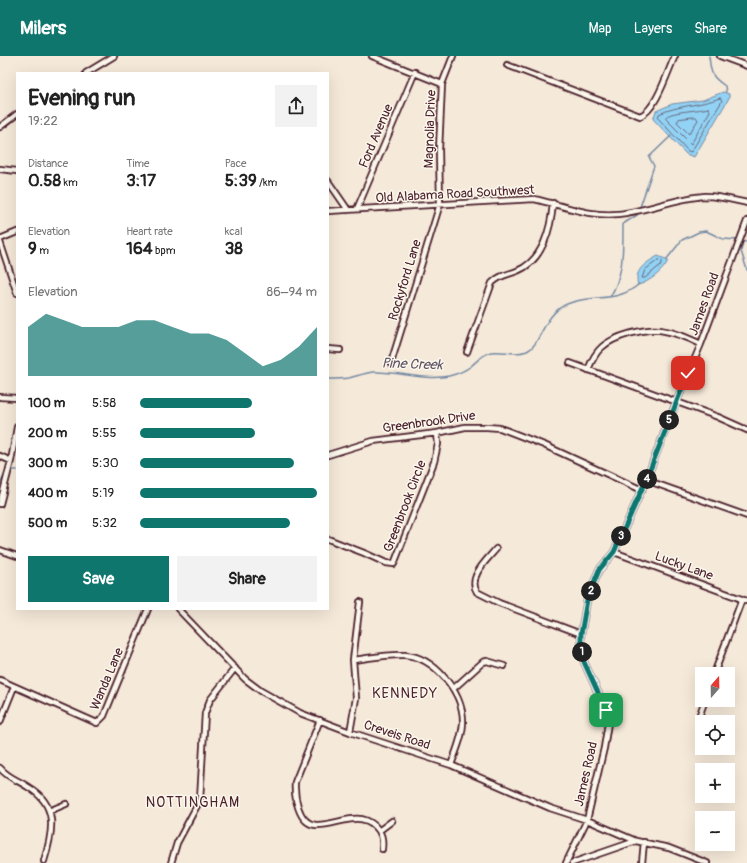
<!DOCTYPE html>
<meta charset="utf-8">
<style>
body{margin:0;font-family:Pangolin,sans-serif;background:#f2f2f2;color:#222;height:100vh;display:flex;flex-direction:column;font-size:15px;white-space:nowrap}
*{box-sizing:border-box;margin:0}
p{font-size:13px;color:#767676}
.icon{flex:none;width:22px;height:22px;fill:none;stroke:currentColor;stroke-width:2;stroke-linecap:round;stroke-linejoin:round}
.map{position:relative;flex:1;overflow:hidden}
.side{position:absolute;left:16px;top:16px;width:313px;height:538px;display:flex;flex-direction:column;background:#fff;border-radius:0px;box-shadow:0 4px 16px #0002}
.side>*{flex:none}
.needle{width:26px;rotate:20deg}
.buttons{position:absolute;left:695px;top:611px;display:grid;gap:8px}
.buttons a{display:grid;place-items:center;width:40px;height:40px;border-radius:0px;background:#fff;box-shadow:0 4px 16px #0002;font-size:20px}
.pin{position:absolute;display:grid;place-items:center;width:34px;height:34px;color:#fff;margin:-17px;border-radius:8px;box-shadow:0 2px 6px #0006}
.km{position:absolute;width:20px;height:20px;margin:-10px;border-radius:50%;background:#222;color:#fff;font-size:11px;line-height:20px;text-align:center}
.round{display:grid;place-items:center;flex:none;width:42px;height:42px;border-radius:0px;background:#f2f2f2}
.headline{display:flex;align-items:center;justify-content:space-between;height:68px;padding:0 12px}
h1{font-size:22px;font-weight:700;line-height:30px}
.metrics{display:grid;grid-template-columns:repeat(3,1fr);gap:6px;height:68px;padding:4px 12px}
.metrics div{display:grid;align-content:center}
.metrics b{font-size:17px;font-weight:700}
.metrics small{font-size:11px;font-weight:400}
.metrics p{font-size:11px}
.chart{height:112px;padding:8px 12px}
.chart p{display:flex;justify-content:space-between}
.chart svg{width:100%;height:72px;margin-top:4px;fill:#0f766e;opacity:.7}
.action{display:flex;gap:8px;margin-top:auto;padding:8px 12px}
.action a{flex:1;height:46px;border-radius:0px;background:#0f766e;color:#fff;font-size:16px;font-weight:700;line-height:46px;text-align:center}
.action a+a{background:#f2f2f2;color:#222}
ul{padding:0 12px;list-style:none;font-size:13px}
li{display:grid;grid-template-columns:64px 48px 1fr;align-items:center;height:30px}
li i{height:10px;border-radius:5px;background:#0f766e}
header{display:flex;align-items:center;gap:24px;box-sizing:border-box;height:56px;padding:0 20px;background:#0f766e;color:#fff}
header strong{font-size:19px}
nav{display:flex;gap:22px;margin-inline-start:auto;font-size:14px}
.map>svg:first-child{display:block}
.water{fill:#92d2f4;stroke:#758aa4}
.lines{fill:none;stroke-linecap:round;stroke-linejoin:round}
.shore{stroke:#67677b;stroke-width:1}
.stream{stroke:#758aa4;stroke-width:1.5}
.minor-casing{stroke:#4a1f2b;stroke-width:8}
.minor{stroke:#fbf7ec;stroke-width:4.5}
.route-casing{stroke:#fff;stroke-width:8}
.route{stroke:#0f766e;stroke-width:5}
.labels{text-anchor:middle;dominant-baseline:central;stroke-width:3;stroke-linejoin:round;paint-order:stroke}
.street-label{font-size:13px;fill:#4a1f2b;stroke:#fbf7ec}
.water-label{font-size:14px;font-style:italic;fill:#605567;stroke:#fbf7ec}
.neighbourhood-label{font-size:14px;letter-spacing:1px;fill:#4a1f2b;stroke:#fbf7ec}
</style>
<header>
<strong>Milers</strong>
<nav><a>Map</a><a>Layers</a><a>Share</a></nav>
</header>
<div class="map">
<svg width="747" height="807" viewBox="0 0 747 807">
<rect width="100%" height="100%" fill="#f5e9d9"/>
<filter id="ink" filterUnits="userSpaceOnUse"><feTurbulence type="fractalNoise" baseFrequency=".025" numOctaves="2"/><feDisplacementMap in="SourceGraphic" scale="8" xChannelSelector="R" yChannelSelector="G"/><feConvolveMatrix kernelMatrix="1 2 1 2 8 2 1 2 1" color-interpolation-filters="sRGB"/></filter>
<g filter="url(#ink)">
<path class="water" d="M723 36 729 38V42L694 101 686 98 653 63 656 55 672 48 703 44Z
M658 200 668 204C665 214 648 227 638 229 633 214 647 206 658 200Z"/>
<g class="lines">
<path class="shore" d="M720 42 722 45 691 96 688 95 658 62 659 58C678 49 699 50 720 42Z
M708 52 710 55 691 88 665 62C669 55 698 55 708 52Z
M696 61 698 64 689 78 677 66 679 63Z
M659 204 662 205V208L645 222H642L645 214Z"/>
<path class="stream" d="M709 0C711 16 710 20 725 30L726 36
M640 151 654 110 649 101 671 80
M741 185 747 186
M743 186 741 195 747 214
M666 204 682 184 699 176 706 175 723 183 738 184
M610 241C624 219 623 193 623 168L637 159
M328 323C335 323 342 323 349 322 357 320 365 317 373 316 398 315 425 325 449 320 457 318 465 315 471 310 477 305 483 298 491 296 503 294 515 300 527 295 541 289 543 258 567 248 592 237 617 248 639 228
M12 414H17
M0 428 5 416"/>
<g class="minor-casing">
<path id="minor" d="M372 0 442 28
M720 0 747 10
M507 9 640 60C656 55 668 14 675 0
M86 17 114 0
M0 71 17 58
M0 113 17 115
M328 125 348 154
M357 153 415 16
M328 155 534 143C562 149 588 161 618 158 647 155 675 142 705 140 719 140 733 144 747 147
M0 183 17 176
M0 186 17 237
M328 293 340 294
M467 296 492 227C500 219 507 219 517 215 543 205 551 172 553 147
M391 307 440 148 439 94 442 28 453 0
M570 307 718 361 747 374
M588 314C591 306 595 297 602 291 614 280 645 272 660 274 675 276 688 282 701 288
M0 341 17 342
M328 399 373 385 437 377 465 371H487L500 372 544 389 642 434
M0 400 11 405
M646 424 747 460
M0 448 11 405 17 371
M328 483 364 497 386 507 394 508 434 406 438 388 437 377
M496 493C488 503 467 521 477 536L499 547 581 578
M0 494 17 500
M614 496 747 545
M178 553 245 623 261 635 300 657 350 676 451 709 550 752 587 764 636 785
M353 604C370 602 388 598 405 599 434 601 463 636 463 665 463 680 456 695 451 709
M714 618 742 543
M0 624 97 667 104 660 148 553
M453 633 483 606 487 605 504 610
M700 658 705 644
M320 664 295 726C294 739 298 768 316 769 336 770 358 754 375 770 382 777 383 783 382 793
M0 666 14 631
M350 676 356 642 353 604 360 546
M0 712C8 722 18 724 28 731 59 749 53 776 44 805
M49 755 66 748
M380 774 392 765
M171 807 177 787 200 744 205 657 210 644 235 612
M566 807 587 764 604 692 608 667 606 654 584 606 581 592V578L587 544 599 514 614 496 646 424 676 347 701 288 747 165
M572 807 636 785 669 792 707 807
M642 807 644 786"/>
</g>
<use href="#minor" class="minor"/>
</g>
</g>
<g class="lines" filter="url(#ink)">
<g class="route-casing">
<path id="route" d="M606 654 584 606 581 592V578L587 544 599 514 614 496 646 424 688 317"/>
</g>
<use href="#route" class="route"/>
</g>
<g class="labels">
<g class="street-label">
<text transform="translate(430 73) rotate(-88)">Magnolia Drive</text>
<text transform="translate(376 80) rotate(-67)">Ford Avenue</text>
<text transform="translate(455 138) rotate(-3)">Old Alabama Road Southwest</text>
<text transform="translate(405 224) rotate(-73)">Rockyford Lane</text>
<text transform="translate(704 248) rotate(-70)">James Road</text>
<text transform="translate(429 366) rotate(-8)">Greenbrook Drive</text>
<text transform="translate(405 450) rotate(-69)">Greenbrook Circle</text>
<text transform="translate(684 510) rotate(20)">Lucky Lane</text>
<text transform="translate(107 623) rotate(-67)">Wanda Lane</text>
<text transform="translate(397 679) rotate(18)">Creveis Road</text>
<text transform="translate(586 718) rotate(-77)">James Road</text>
</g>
<g class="water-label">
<text transform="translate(412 308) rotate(2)">Pine Creek</text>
</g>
<g class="neighbourhood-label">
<text x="405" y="637">KENNEDY</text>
<text x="193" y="746">NOTTINGHAM</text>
</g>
</g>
</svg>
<div class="buttons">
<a><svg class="needle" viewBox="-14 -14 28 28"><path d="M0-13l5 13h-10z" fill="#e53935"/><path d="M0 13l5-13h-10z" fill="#767676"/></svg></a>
<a><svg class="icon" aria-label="locate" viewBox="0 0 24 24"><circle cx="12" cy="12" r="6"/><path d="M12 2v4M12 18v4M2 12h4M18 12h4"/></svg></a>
<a>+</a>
<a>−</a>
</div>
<div class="pin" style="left:606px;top:654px;background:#1e9e55"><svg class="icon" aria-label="arrive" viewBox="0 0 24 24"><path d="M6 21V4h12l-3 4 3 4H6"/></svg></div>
<div class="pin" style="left:688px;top:317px;background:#d93025"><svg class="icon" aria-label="check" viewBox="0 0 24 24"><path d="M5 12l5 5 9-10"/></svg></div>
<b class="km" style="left:582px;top:596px">1</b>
<b class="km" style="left:591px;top:535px">2</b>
<b class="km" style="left:621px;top:480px">3</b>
<b class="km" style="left:647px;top:423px">4</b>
<b class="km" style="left:669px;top:364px">5</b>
<section class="side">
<div class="headline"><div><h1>Evening run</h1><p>19:22</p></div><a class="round"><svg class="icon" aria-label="share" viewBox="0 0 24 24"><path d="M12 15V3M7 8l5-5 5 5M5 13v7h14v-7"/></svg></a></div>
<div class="metrics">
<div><p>Distance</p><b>0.58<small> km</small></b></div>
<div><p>Time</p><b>3:17</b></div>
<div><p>Pace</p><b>5:39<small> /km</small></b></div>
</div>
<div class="metrics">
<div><p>Elevation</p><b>9<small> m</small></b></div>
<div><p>Heart rate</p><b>164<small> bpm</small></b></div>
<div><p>kcal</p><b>38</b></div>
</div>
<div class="chart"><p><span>Elevation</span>86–94 m</p>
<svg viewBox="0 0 160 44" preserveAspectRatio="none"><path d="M0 44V14L10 6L20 10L30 14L40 14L50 14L60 10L70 10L80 14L90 18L100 18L110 22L120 30L130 38L140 34L150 26L160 14V44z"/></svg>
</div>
<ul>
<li><b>100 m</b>5:58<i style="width:63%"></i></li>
<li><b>200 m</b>5:55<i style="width:65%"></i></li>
<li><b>300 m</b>5:30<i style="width:87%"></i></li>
<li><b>400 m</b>5:19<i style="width:100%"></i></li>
<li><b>500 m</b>5:32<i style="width:85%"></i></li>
</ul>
<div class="action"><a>Save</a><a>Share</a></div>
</section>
</div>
